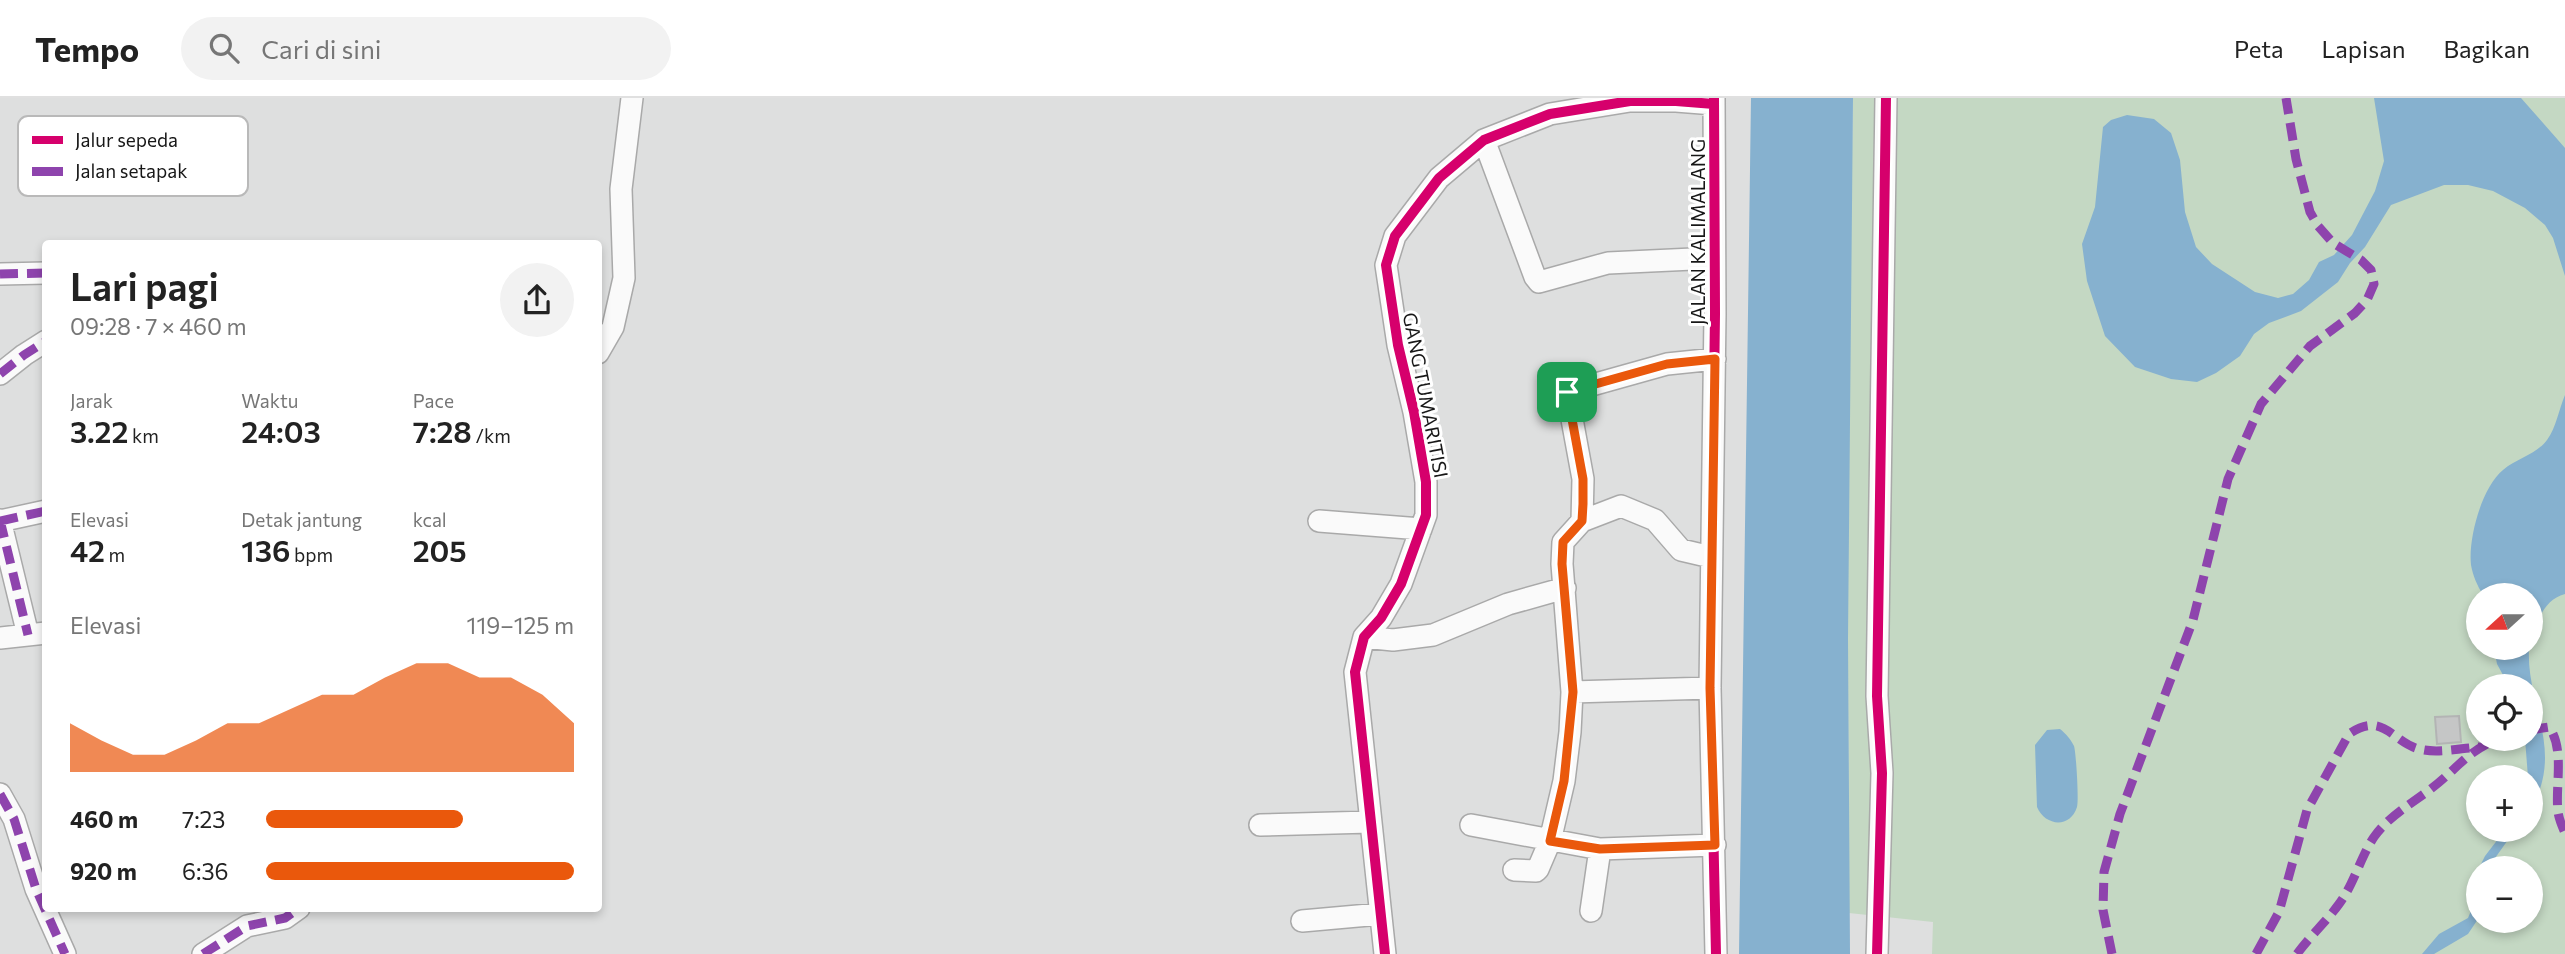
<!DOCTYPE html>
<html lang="id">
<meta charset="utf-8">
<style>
body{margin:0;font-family:Commissioner,sans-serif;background:#f2f2f2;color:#222;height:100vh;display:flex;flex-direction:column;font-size:26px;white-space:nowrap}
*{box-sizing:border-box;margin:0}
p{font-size:23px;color:#767676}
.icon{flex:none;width:38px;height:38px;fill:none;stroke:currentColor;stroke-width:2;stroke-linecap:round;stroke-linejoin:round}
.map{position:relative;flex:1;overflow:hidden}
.details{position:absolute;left:42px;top:142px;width:560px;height:672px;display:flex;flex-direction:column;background:#fff;border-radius:7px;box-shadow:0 4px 10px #0003}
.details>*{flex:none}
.needle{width:46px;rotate:249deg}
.buttons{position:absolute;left:2466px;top:485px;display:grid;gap:14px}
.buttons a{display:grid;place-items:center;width:77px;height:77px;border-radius:50%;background:#fff;box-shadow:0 4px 10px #0003;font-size:35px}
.pin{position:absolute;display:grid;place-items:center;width:60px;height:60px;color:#fff;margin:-30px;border-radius:14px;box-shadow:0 4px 10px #0006}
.round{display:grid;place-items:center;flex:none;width:74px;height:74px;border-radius:37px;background:#f2f2f2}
.headline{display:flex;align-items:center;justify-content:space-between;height:119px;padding:0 28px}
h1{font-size:38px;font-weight:600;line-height:52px}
.stats{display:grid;grid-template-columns:repeat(3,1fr);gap:10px;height:119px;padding:7px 28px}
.stats div{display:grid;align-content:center}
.stats b{font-size:30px;font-weight:600}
.stats small{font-size:19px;font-weight:400}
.stats p{font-size:19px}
.chart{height:196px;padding:14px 28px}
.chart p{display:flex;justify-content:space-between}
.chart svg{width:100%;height:126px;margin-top:7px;fill:#ea580c;opacity:.7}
ul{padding:0 28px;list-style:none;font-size:23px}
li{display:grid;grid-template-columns:112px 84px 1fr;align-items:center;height:52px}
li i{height:18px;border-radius:9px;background:#ea580c}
header{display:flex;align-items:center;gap:42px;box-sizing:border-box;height:98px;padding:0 35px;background:#fff;border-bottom:2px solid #e0e0e0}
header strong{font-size:33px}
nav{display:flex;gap:38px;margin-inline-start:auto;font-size:24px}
.search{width:490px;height:63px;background:#f2f2f2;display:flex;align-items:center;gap:18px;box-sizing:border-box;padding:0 24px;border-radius:38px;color:#767676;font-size:26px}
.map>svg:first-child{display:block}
.green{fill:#c4d8c3;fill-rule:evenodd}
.water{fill:#86b1cf}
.building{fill:#c5c6c6;stroke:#b3b4b4;stroke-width:2}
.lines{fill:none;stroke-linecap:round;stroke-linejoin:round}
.minor-casing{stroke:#a9a9a9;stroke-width:24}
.minor{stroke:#fafafa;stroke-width:21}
.quiet{stroke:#8e44ad;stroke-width:9;stroke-dasharray:18 9;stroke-linecap:butt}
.cycleway-casing{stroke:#fff;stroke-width:15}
.cycleway{stroke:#d6006c;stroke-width:10}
.route-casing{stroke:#fff;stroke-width:14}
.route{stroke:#ea580c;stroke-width:9}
.labels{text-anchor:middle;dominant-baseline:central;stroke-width:6;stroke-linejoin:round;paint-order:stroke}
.street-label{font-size:19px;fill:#171717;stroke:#fff}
.key{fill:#fff;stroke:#b9b9b9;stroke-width:2}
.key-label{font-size:19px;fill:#171717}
</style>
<header>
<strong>Tempo</strong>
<div class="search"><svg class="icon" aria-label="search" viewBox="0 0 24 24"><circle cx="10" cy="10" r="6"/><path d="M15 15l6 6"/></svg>Cari di sini</div>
<nav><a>Peta</a><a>Lapisan</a><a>Bagikan</a></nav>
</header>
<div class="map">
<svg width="2565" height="856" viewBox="0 0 2565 856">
<rect width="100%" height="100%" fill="#dedfdf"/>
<path class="green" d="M1853 0H2565V856H1932L1933 824 1849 815 1847 314ZM2478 497H2530V550H2478ZM2478 588H2530V640H2478ZM2478 679H2530V732H2478ZM2478 770H2530V822H2478Z"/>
<path class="water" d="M1751 0H1853L1848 541 1850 856H1739Z
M2374 0H2521L2565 50V178L2553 140 2545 127 2525 110 2493 93 2468 87H2444L2391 107 2365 149 2350 165 2338 184 2301 213 2269 225 2254 236 2240 258 2216 275 2197 284 2171 281 2135 269 2105 238 2087 183 2082 146 2095 109 2103 29 2111 22 2127 17 2154 21 2171 35 2180 62 2185 114 2196 149 2212 166 2255 194 2278 200 2293 196 2309 182 2319 164 2334 157 2352 137 2375 93 2384 63Z
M2565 297V496C2543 502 2537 524 2531 544L2530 497H2483C2477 487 2473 478 2471 467 2468 440 2482 389 2503 372 2517 360 2536 357 2547 342 2556 330 2559 311 2565 297Z
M2494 550H2529C2526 608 2565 651 2531 711L2530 679H2528L2525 641 2530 640V588H2509L2497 566Z
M2060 631C2066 636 2070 640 2074 648 2076 654 2079 702 2077 709 2070 731 2045 728 2037 709L2035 647 2047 632Z
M2505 732H2515L2488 770H2479L2485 758Z
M2478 773V821L2468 836 2434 856H2422L2439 836 2468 820 2473 808Z"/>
<path class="building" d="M2459 618 2461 644 2437 646 2435 619Z"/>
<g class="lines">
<g class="minor-casing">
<path id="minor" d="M1714 0 1715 216 1710 590 1716 856
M1484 42 1535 179 1539 184 1608 165 1714 160
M0 176 46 175
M598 255 613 229 624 180 621 91 632 0
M0 276 24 257 46 243
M0 422 28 537
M0 423 46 413
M1319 423 1421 431
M1582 423 1583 381 1567 294 1667 266 1715 261
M1364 539 1393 542 1433 537 1508 506 1565 490
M0 540 46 535
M1572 594 1710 590
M0 696 14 721 36 791 65 856
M1260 727 1370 724
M1471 727 1600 751 1715 747
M1514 772 1536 773 1538 771 1550 743 1564 683 1570 634 1572 594 1562 466 1563 444 1582 423 1621 408 1655 422 1681 452 1711 459
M1591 813 1600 751
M1302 823 1380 816
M203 856 247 828 285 820 299 810
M1385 856 1355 574 1364 539 1381 520 1401 486 1426 417V384L1414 314 1398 247 1386 167 1395 138 1439 80 1484 42 1550 16 1630 3H1676L1714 6
M1877 856 1882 675 1877 598 1886 0"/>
</g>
<use href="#minor" class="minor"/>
<path class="quiet" d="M0 176 46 175
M0 276 24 257 46 243
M0 422 28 537
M0 423 46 413
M2530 632 2549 629C2565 651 2555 687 2558 714 2559 721 2562 728 2565 735
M0 696 14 721 36 791 65 856
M203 856 247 828 285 820 299 810
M2112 856 2103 812 2104 774 2120 716 2193 522 2228 381 2261 306 2310 248 2355 215 2367 202 2374 186 2371 172 2361 162 2333 145 2318 128 2310 114 2296 61 2286 0
M2256 856 2279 814 2307 712 2349 636C2385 611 2393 648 2424 652 2441 655 2462 650 2480 649
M2297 856C2310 838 2326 824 2339 806 2354 786 2360 760 2374 739 2389 718 2411 706 2432 690 2457 671 2469 651 2501 640"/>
<g class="cycleway-casing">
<path id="cycleway" d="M1714 0 1715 216 1710 590 1716 856
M1385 856 1355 574 1364 539 1381 520 1401 486 1426 417V384L1414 314 1398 247 1386 167 1395 138 1439 80 1484 42 1550 16 1630 3H1676L1714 6
M1877 856 1882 675 1877 598 1886 0"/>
</g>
<use href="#cycleway" class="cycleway"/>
</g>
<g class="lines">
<g class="route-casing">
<path id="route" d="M1715 261 1710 590 1715 747 1600 751 1550 743 1564 683 1573 594 1562 466 1563 444 1582 423 1583 406V381L1567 294 1667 266Z"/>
</g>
<use href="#route" class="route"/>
</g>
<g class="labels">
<g class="street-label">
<text transform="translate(1697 134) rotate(-90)">JALAN KALIMALANG</text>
<text transform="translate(1426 297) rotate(79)">GANG TUMARITISI</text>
</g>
</g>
<rect x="18" y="18" width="230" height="80" rx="10" class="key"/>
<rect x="32" y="38" width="31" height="8" fill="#d6006c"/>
<rect x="32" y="69" width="31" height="9" fill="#8e44ad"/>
<g class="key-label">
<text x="75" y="49">Jalur sepeda</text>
<text x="75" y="80">Jalan setapak</text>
</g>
</svg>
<div class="buttons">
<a><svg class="needle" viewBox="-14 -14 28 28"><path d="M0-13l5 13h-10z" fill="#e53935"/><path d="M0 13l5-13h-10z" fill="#767676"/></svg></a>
<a><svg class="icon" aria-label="locate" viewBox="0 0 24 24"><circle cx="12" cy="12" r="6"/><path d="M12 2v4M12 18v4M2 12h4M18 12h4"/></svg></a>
<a>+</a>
<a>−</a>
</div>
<div class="pin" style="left:1567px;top:294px;background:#1e9e55"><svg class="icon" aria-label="arrive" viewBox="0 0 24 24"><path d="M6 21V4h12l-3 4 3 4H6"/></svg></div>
<section class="details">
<div class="headline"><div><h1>Lari pagi</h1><p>09:28 · 7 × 460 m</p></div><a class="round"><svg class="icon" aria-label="share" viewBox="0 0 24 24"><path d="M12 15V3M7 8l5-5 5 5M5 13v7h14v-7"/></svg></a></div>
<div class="stats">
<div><p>Jarak</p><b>3.22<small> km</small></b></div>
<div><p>Waktu</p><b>24:03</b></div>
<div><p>Pace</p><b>7:28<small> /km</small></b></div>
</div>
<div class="stats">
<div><p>Elevasi</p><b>42<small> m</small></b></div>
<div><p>Detak jantung</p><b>136<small> bpm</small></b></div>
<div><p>kcal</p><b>205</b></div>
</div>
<div class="chart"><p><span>Elevasi</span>119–125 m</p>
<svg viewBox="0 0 160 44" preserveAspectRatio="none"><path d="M0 44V27L10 33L20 38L30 38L40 33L50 27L60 27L70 22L80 17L90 17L100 11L110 6L120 6L130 11L140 11L150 17L160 27V44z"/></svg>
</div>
<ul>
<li><b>460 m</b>7:23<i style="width:64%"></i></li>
<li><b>920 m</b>6:36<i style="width:100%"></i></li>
</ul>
</section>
</div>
